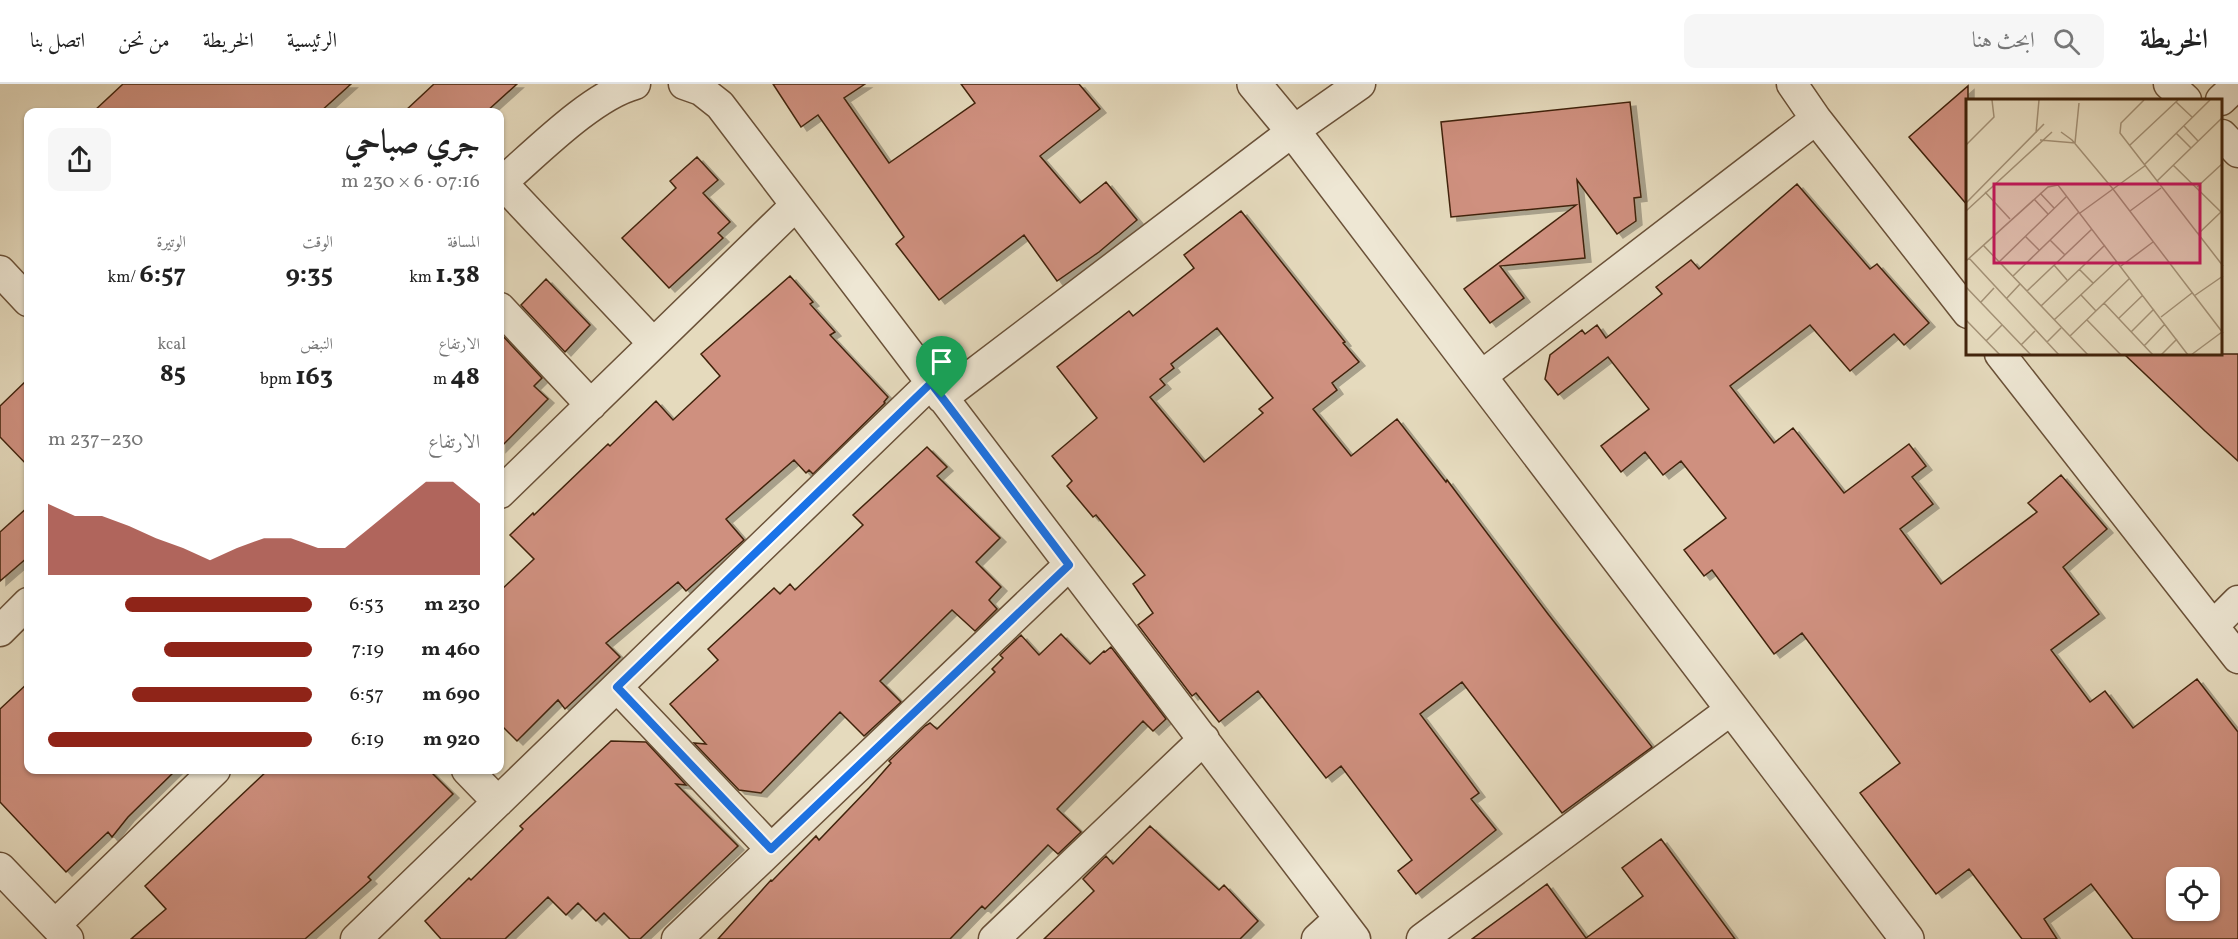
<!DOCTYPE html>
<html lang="ar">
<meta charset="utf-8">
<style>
body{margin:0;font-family:Vollkorn,Amiri,serif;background:#f6f6f6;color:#222;direction:rtl;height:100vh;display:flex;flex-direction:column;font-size:22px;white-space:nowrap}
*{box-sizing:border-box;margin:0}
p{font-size:20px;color:#767676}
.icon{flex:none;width:33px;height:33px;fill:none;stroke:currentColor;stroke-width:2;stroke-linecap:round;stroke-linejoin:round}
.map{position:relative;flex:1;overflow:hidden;direction:ltr}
.panel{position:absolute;left:24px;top:24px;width:480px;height:666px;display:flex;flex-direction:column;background:#fff;border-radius:12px;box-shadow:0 2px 4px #0004;direction:rtl}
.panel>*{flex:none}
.tools{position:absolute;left:2166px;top:783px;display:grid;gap:12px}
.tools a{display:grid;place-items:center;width:54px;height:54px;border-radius:12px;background:#fff;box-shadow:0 2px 4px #0004;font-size:30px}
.pin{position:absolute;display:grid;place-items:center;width:51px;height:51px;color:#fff;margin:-62px -26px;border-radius:50% 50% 50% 0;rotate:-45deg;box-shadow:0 0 6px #0007}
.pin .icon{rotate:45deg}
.round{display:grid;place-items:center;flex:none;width:63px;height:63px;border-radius:12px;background:#f6f6f6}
.summary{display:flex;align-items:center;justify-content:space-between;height:102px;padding:0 24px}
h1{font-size:33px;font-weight:700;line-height:45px}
.figures{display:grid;grid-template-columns:repeat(3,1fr);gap:9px;height:102px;padding:6px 24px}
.figures div{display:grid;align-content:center}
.figures b{font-size:26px;font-weight:700}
.figures small{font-size:16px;font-weight:400}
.figures p{font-size:16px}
.chart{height:168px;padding:12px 24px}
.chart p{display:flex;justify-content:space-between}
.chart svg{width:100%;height:108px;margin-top:6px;fill:#8f2418;opacity:.7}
ul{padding:0 24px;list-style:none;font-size:20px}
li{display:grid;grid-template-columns:96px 72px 1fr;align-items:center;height:45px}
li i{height:15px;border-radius:8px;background:#8f2418}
header{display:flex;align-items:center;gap:36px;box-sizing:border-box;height:84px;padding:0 30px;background:#fff;border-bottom:2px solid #e0e0e0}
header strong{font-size:28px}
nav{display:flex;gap:33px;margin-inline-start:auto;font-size:21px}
.search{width:420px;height:54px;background:#f6f6f6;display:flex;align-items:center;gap:15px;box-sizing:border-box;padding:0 21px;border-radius:12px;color:#767676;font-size:22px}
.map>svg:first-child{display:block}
.building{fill:#cf907f;stroke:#41230b;stroke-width:1.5;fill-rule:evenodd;filter:url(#shadow)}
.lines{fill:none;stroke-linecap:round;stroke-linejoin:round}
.minor-casing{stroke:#6a5138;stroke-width:33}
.tertiary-casing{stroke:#6a5138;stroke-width:36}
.minor{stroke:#eee7d4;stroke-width:30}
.tertiary{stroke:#eee7d4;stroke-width:33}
.route-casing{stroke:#fff;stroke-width:12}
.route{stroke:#1a73e8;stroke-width:8}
.inset-road{fill:none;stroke:#a39176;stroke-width:1.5}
.view{fill:#c2185b;fill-opacity:0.15;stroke:#c2185b;stroke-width:3}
.inset-edge{fill:none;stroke:#41230b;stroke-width:3}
</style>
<header>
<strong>الخريطة</strong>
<div class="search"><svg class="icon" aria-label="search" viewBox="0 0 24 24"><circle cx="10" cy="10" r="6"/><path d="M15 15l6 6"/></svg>ابحث هنا</div>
<nav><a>الرئيسية</a><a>الخريطة</a><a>من نحن</a><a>اتصل بنا</a></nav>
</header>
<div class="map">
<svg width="2238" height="855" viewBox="0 0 2238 855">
<defs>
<filter id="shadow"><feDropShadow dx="6" dy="4" stdDeviation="0" flood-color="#0004"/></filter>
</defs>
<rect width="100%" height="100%" fill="#e5dabd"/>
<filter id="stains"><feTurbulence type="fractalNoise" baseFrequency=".00333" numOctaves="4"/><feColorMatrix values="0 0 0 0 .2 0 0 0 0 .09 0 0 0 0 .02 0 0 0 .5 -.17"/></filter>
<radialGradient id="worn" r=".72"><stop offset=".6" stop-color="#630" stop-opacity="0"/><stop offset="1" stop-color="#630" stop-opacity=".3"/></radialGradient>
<path class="building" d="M123 0H351L320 28H93Z
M434 0H517L486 28H404Z
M773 0H865L844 14 889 79 975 19 961 0H1079L1100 25 1040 72 1080 119 1106 98 1137 136 1099 168 1057 197 1024 151 939 216 896 160 904 153 818 31 801 43Z
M1968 2V122L1909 53Z
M1630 18 1641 113 1634 114 1636 137 1617 150 1577 96 1585 174 1500 182 1524 214 1490 239 1464 205 1576 121 1451 133 1441 38Z
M697 73 718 96 703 109 730 138 718 149 723 154 669 204 622 154 676 104 670 97Z
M1797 100 1870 185 1877 180 1929 239 1904 261 1894 250 1850 287 1810 241 1730 302 1774 359 1793 344 1844 409 1909 360 1926 382 1912 393 1933 420 1900 445 1941 500 2037 428 2028 419 2061 391 2107 445 2063 483 2099 530 2051 566 2090 618 2105 607 2133 644 2197 595 2238 648V855H2133L2091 800 2044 835 2057 855H2022L1969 785 1936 810 1860 709 1900 679 1802 549 1774 570 1712 486 1704 492 1684 466 1726 434 1681 377 1663 391 1645 368 1621 388 1601 362 1649 325 1608 273 1558 311 1545 295 1550 271 1582 246 1585 250 1597 241 1606 254 1662 210 1656 203 1691 176 1699 185ZM2176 794H2210V826H2176Z
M1241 127 1345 258 1343 259 1359 278 1332 299 1337 306 1313 325 1351 372 1397 335 1446 398 1447 396 1548 530 1652 663 1562 729 1462 598 1420 630 1479 709 1471 715 1496 746 1416 810 1398 787 1412 776 1341 682 1326 694 1258 607 1219 638 1196 609 1192 612 1138 541 1153 529 1133 500 1145 491 1096 431 1093 433 1067 402 1072 397 1052 372 1097 334 1057 283 1129 227 1133 232 1194 184 1184 171ZM1217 244 1273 314 1259 325 1263 329 1204 378 1150 313 1165 301 1160 295 1174 284 1171 280Z
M790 192 813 218 810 220 835 248 830 251 888 313 884 318 885 319 813 390 809 386 806 389 794 376 726 435 744 456 686 507 678 498 606 559 620 573 565 625 558 616 517 657 500 640V507L534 475 510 451 533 429 534 431 608 360 610 362 656 317 673 336 720 292 701 270Z
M546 195 590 241 565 268 521 221Z
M500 249 542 294 534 302 548 315 500 364Z
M2124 270H2238V377L2205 347Z
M28 295V382L0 353V322Z
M927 363 947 383 937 392 1000 454 976 478 1001 503 989 516 997 525 975 547 952 526 880 597 901 618 864 652 840 628 761 709 739 706 694 659 706 660 670 620 718 576 708 565 774 504 780 510 790 500 795 506 863 441 853 431Z
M28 423V473L0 497V448Z
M1061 550 1090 580 1104 567 1105 568 1111 563 1166 635 1153 647 1143 637 1057 725 1081 748 1058 770 1048 761 985 825 982 822 950 855H718L771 796 772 797 816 752 819 756 869 704 891 679 889 677 925 642 930 639 937 645 995 588 992 585 1003 574 1000 571 1021 551 1039 571Z
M28 599V686H176L128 733 112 753 108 748 66 788 0 718V625Z
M611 657 646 658 686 701 676 700 738 762 640 855H630L604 829 596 837 578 819 566 831 548 813 505 855H441L425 837 469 794 471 796 523 745 520 742Z
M268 686H429L453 710 368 793 371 796 305 855H131L166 825 145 802Z
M1150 742 1219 806 1224 801 1258 837 1240 855H1044L1094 807 1083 795 1106 772 1113 780Z
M1661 755 1735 855H1472L1547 800 1586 854 1643 812 1622 784Z"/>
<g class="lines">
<g class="minor-casing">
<path id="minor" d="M684 0 701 6 720 21 1355 855
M1792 0 1816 35 1968 229
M2169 0 2186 16
M2221 16 2238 0
M2222 51 2238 68
M502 99 653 259
M500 100C535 70 591 12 635 0
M0 187 28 217
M500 224 591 321
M2000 270 2238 574
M1480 293 1816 35
M942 314 1293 47 1360 0
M500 409 796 121
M2213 542 2238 517
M0 547 28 519
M617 603 771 765
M467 686 498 718
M0 784 68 855
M55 841 215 686
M356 855 931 299
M677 855 1069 481
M994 855 1204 655
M1317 855 1339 835
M1422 855 1732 625"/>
</g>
<g class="tertiary-casing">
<path id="tertiary" d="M1254 0 1293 47 1907 855"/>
</g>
<use href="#minor" class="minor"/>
<use href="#tertiary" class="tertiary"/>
</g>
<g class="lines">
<g class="route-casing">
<path id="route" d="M931 299 1069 481 771 765 617 603Z"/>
</g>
<use href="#route" class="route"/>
</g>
<g transform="translate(1966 15)">
<rect width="256" height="256" fill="#e5dabd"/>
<path class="inset-road" d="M178 1 155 24 154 34 257 167M210 3 226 18M218 27 232 42M95 33 106 41 147 90 257 234M70 34 73 1M210 34 225 49M74 41 109 44 113 4M0 46 28 18 26 1M164 46 212 1M179 65 244 1M207 66 255 113M191 82 257 18M231 88 257 64M19 93 44 120M74 94 88 109M68 100 82 115M0 104 78 25M0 112 86 33M164 112 195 89M114 114 180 66M232 135 256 112M59 137 73 151M84 141 99 156M17 146 122 256M3 159 93 256M0 162 82 88 92 86 222 256M33 163 101 97M88 166 101 181M155 167 187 143M113 170 127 184M47 177 113 113M0 188 65 256M61 192 126 130M115 196 130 212M228 197 257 177M40 200 54 185M15 203 28 189M138 204 187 256M75 207 139 146M195 218 226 194M152 220 177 196M0 221 34 256M88 221 151 162M121 221 155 256M165 233 188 210M104 237 164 179M20 242 36 226M81 243 95 229M55 246 69 232M178 247 199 225M195 256 211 240M225 256 256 233"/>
<path class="view" d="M28 85H234V164H28Z"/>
<rect width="256" height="256" class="inset-edge"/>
</g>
<rect width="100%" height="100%" filter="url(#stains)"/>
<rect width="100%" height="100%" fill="url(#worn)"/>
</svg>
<div class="tools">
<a><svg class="icon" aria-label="locate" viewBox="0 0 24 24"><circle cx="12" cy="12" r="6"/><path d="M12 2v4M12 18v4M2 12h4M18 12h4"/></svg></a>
</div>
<div class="pin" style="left:942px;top:314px;background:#1e9e55"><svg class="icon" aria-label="arrive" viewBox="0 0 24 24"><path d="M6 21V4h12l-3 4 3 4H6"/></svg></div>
<section class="panel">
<div class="summary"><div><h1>جري صباحي</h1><p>07:16 · 6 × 230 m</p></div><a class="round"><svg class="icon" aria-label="share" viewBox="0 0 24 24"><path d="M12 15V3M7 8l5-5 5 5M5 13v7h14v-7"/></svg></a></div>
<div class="figures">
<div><p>المسافة</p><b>1.38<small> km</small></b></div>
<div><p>الوقت</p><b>9:35</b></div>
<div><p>الوتيرة</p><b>6:57<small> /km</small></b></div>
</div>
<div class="figures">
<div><p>الارتفاع</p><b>48<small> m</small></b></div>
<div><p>النبض</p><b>163<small> bpm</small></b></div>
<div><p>kcal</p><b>85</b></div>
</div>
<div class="chart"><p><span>الارتفاع</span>230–237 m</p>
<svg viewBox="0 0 160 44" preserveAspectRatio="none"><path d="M0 44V15L10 20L20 20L30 24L40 29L50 33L60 38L70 33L80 29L90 29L100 33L110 33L120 24L130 15L140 6L150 6L160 15V44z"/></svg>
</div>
<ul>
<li><b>230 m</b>6:53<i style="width:71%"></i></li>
<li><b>460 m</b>7:19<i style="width:56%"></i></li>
<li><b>690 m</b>6:57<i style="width:68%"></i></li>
<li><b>920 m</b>6:19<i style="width:100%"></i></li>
</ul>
</section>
</div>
